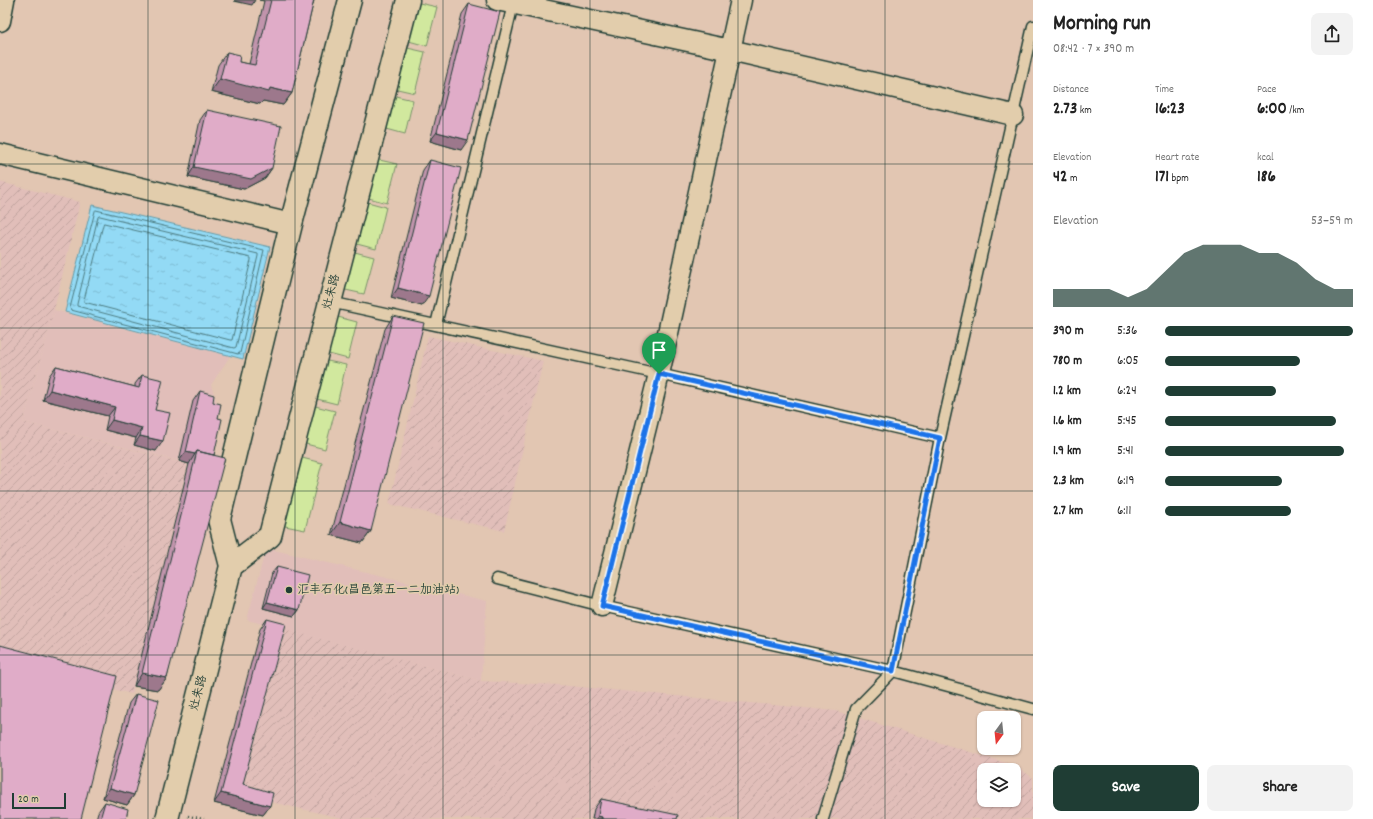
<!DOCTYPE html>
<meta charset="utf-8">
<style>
body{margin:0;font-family:Dekko,"LXGW WenKai TC",sans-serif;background:#f2f2f2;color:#222;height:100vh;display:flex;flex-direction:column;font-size:15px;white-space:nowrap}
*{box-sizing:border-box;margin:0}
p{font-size:13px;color:#767676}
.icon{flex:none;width:22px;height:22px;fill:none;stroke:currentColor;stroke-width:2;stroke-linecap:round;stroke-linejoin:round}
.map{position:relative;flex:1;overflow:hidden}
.drawer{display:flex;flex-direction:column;background:#fff;width:340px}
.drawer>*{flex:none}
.needle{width:26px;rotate:195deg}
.fabs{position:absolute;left:977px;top:711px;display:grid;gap:8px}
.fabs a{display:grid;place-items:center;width:44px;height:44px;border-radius:8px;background:#fff;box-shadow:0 1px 3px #0004;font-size:20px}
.scale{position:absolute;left:12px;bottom:10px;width:54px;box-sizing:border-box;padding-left:4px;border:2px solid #1f3d34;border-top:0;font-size:11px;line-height:14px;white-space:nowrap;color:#1f3d34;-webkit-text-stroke:3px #e2cdac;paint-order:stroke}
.pin{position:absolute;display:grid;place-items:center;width:34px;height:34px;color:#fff;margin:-41px -17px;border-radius:50% 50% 50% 0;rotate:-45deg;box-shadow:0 0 4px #0007}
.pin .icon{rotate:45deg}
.round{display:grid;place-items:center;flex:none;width:42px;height:42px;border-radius:8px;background:#f2f2f2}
.head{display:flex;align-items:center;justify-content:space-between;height:68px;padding:0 20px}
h1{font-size:22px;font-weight:700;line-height:30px}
.metrics{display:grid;grid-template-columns:repeat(3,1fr);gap:6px;height:68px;padding:4px 20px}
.metrics div{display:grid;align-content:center}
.metrics b{font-size:17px;font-weight:700}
.metrics small{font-size:11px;font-weight:400}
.metrics p{font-size:11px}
.chart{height:112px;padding:8px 20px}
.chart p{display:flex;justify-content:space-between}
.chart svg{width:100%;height:72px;margin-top:4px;fill:#1f3d34;opacity:.7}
.primary-button{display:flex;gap:8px;margin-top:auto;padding:8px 20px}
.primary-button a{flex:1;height:46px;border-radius:8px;background:#1f3d34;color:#fff;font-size:16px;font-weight:700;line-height:46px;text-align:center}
.primary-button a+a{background:#f2f2f2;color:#222}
ul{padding:0 20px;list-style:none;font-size:13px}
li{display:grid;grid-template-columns:64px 48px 1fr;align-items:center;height:30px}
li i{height:10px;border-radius:5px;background:#1f3d34}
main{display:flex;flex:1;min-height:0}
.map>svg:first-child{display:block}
.built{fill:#e1beb9}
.industrial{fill:url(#industrial-furrows);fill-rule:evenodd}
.garden{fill:#d1e89e;stroke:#789269}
.water{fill:url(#water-ripples);stroke:#659ba8}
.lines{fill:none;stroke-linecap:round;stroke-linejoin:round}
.shore{stroke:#4d7c81;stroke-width:1}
.service-casing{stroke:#1f3d34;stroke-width:13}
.minor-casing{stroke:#1f3d34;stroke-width:23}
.secondary-casing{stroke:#1f3d34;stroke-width:25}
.path{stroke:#1f3d34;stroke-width:2.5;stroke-dasharray:1 3;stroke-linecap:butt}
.service{stroke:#e2cdac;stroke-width:10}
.minor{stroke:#e2cdac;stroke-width:20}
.secondary{stroke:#e2cdac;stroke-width:22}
.wall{fill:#c194ac;stroke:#1f3d34}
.shaded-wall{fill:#9d788c;stroke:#1f3d34}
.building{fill:#e0acc8;stroke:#1f3d34}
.route-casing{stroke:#fff;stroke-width:8}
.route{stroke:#1a73e8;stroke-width:5}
.grid{fill:none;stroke:#1f3d34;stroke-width:1;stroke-opacity:0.55}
.poi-dot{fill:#1f3d34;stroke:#e2cdac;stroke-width:1.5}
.labels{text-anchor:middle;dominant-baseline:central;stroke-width:3;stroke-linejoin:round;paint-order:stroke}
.street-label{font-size:12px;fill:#1f3d34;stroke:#e2cdac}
.poi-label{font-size:12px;fill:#1f3d34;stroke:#e2cdac;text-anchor:start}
</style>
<main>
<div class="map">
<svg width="1033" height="819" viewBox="0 0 1033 819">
<defs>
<pattern id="industrial-furrows" width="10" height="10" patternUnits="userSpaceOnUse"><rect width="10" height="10" fill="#e1beb9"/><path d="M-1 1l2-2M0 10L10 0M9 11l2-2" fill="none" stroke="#c1a4a0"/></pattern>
<pattern id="water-ripples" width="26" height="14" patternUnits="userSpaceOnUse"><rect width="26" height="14" fill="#93daf5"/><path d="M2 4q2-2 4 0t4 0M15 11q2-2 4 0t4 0" fill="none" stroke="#7ebcd3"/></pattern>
</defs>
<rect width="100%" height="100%" fill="#e2c6b2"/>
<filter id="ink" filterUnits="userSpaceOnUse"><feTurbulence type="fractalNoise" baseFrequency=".025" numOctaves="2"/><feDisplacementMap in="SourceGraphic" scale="8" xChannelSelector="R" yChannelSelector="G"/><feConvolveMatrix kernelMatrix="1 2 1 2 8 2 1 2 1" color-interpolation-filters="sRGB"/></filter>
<g filter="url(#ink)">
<path class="built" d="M54 310 230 356 211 385 219 409 206 468 23 422Z
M266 548 487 601 481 681 247 620Z"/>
<path class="industrial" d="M0 182 80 202 54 310 23 422 188 464 132 694 108 688 0 819Z
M428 336 543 361 504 531 389 504Z
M280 628 481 681 559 685 836 711 1016 766 1033 778V819H346L236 794ZM984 770H1014V800H984Z"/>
<path class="garden" d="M415 2 437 7 427 46 405 40Z
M403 47 425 52 415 93 393 88Z
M391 95 413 100 405 134 383 128Z
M375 159 397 164 387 203 365 197Z
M364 201 386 207 376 249 353 243Z
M351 251 374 257 364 294 341 289Z
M334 316 357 322 348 359 325 353Z
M323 360 346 365 337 404 313 398Z
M311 405 335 411 325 449 302 443Z
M298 457 322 463 305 530 280 525Z"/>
<path class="water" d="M92 205 270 247 243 359 65 312Z"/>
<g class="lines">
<path class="shore" d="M96 210 264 250 240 353 238 354 71 310 70 308 95 211Z
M100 216 258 254V256L236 347 234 348 77 306V304L98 217Z
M104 223 251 258V260L232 340H230L84 302V300L103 225Z"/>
<g class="service-casing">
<path id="service" d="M330 302 659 374 940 438
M436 325 514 0
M497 579 602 606 893 671 1033 709
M823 819 856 709 893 671 940 438 1033 26"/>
</g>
<g class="minor-casing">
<path id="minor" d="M497 0 730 50 1013 115
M0 21 4 0
M0 154 291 224
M602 606 659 374 741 0"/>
</g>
<g class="secondary-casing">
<path id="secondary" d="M350 0 291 224 219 519 231 566 270 536 330 302 408 0
M167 819 231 566"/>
</g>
<path class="path" d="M188 816 204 819"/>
<use href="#service" class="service"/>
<use href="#minor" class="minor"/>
<use href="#secondary" class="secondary"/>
</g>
<path class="wall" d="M259 0H314L292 93 283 105 263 101 260 104 211 92 218 65 227 52 239 62 249 64 264 1Z
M469 4 461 150 430 141 462 14Z
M207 110 272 168 265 178 244 189 188 177 200 120Z
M430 160 422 306 391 298 423 170Z
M393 316 371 531 362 543 331 535 385 329Z
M56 366 135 387V384L142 375 155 410 156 451 134 445 136 438 105 430 108 416 43 400 49 376Z
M200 391 213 402 218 418 214 455 167 678 158 690 134 686 189 464 179 461 193 401Z
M277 567 299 610 294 616 263 608 272 573Z
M267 619 243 784 270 806 263 815 214 803 260 629Z
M136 694 134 795 127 805 103 798 129 703Z
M601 799 677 819H592L594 809Z
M105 802 126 819H96L98 812Z"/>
<path class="shaded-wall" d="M235 0H255L252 5 234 1Z
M220 79 270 88 292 93 283 105 263 101 260 104 211 92Z
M437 132 468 140 461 150 430 141Z
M194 167 272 168 265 178 244 189 188 177Z
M398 288 429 296 422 306 391 298Z
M50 390 115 407 108 416 43 400Z
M112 420 142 428 136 438 105 430Z
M140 436 163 441 156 451 134 445Z
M186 452 195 454 189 464 179 461Z
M340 522 371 531 362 543 331 535Z
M267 602 299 610 294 616 263 608Z
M142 673 167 678 158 690 134 686Z
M110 788 134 795 127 805 103 798Z
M221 793 270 806 263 815 214 803Z
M598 816 602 817 601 819H596Z"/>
<path class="building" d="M271 0H314L292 93 270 88 269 92 220 79 227 52 240 55 239 62 255 65Z
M469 4 500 12 468 140 437 132Z
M207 110 281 126 272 168 251 179 194 167Z
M430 160 461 168 429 296 398 288Z
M393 316 424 323 371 531 340 522Z
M56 366 139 388 142 375 163 380 155 410 170 413 163 441 140 436 142 428 112 420 115 407 50 390Z
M200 391 214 395 213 402 221 404 218 418 222 419 214 455 197 451 195 454 186 452Z
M197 451 225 458 167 678 142 673Z
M277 567 308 575 299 610 267 602Z
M267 619 286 624 243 784 273 793 270 806 221 793Z
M0 645 117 676 81 819H0Z
M136 694 159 700 134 795 110 788Z
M601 799 678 815 677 819H602V817L598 816Z
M105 802 128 809 126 819H100Z"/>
</g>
<g class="lines" filter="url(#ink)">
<g class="route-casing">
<path id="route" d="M659 374 940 438 893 671 602 606Z"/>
</g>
<use href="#route" class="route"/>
</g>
<path class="grid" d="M148 0V819M295 0V819M443 0V819M590 0V819M738 0V819M885 0V819M0 164H1033M0 328H1033M0 491H1033M0 655H1033"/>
<circle class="poi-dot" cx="289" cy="590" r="4"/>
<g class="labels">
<g class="street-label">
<text transform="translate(332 292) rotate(-76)">灶朱路</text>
<text transform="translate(199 693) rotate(-76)">灶朱路</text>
</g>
<g class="poi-label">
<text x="297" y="590">汇丰石化(昌邑第五一二加油站)</text>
</g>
</g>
</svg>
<div class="fabs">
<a><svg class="needle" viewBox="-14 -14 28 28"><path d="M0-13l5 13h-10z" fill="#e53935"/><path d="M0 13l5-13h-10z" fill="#767676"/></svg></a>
<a><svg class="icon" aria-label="layers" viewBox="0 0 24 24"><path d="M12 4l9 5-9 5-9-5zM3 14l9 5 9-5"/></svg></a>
</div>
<div class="scale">20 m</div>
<div class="pin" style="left:659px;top:374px;background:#1e9e55"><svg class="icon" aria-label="arrive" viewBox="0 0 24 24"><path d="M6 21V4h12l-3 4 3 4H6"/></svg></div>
</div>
<section class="drawer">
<div class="head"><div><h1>Morning run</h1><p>08:42 · 7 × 390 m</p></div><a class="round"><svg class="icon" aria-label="share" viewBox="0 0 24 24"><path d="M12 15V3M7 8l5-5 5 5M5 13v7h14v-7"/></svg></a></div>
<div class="metrics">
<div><p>Distance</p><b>2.73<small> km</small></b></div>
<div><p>Time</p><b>16:23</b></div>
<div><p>Pace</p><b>6:00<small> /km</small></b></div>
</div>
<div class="metrics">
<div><p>Elevation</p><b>42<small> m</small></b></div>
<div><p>Heart rate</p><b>171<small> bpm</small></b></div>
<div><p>kcal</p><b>186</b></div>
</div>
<div class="chart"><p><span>Elevation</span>53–59 m</p>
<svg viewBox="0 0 160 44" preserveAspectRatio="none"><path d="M0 44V33L10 33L20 33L30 33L40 38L50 33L60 22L70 11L80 6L90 6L100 6L110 11L120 11L130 17L140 27L150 33L160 33V44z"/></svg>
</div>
<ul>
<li><b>390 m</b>5:36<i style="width:100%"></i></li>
<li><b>780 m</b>6:05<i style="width:72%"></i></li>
<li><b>1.2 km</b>6:24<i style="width:59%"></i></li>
<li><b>1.6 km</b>5:45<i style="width:91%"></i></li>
<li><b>1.9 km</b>5:41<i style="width:95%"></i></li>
<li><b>2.3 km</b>6:19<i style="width:62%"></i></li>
<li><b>2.7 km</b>6:11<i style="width:67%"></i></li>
</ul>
<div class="primary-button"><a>Save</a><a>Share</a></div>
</section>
</main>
